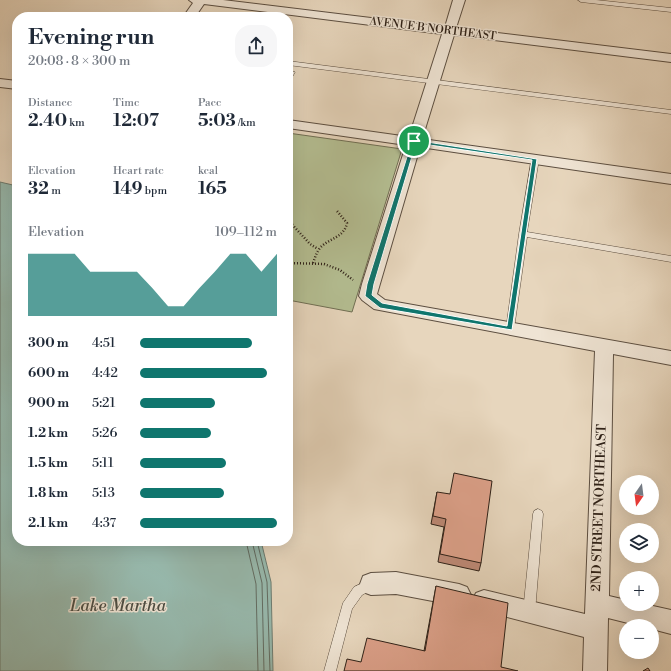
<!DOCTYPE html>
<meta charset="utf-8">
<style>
body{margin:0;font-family:"Libre Bodoni",serif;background:#f6f6f7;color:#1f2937;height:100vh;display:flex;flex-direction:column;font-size:15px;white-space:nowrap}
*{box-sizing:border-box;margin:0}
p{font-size:13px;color:#747a83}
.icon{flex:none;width:22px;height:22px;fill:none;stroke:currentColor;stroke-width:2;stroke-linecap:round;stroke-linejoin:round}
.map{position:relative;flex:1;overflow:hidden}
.sheet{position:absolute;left:12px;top:12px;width:281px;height:534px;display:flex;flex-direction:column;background:#fff;border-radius:16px;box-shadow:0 4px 16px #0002}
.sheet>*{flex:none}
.needle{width:26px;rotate:194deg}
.buttons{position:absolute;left:619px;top:475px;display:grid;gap:8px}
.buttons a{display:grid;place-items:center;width:40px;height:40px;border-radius:50%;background:#fff;box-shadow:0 4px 16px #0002;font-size:20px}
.pin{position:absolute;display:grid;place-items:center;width:34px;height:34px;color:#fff;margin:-17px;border:2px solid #fff;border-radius:50%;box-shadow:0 1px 4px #0007}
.round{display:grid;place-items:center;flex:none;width:42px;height:42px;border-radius:16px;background:#f6f6f7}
.overview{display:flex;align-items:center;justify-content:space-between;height:68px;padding:0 16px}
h1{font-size:22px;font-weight:700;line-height:30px}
.metrics{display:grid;grid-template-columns:repeat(3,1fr);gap:6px;height:68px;padding:4px 16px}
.metrics div{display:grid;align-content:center}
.metrics b{font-size:17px;font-weight:700}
.metrics small{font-size:11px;font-weight:400}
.metrics p{font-size:11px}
.chart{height:112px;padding:8px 16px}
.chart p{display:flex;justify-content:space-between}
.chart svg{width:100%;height:72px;margin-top:4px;fill:#0f766e;opacity:.7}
ul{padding:0 16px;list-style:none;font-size:13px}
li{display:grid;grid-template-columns:64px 48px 1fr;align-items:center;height:30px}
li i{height:10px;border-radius:5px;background:#0f766e}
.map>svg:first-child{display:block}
.green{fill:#b4be92;stroke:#706f54}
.water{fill:#97b9ad;stroke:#6d7c71}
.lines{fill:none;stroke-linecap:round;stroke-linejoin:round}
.shore{stroke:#626c62;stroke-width:1}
.service-casing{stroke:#5c4e40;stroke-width:1}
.minor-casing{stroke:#5c4e40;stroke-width:2}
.path{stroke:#2d2017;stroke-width:2.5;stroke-dasharray:1 2;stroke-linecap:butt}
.service{fill:#efe4d4;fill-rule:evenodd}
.minor{fill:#efe4d4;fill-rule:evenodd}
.wall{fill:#be8a77;stroke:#2d2017}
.building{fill:#dda18a;stroke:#2d2017}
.route{fill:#0f766e;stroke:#fff;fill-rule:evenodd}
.labels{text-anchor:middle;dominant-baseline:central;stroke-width:3;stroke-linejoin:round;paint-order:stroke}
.far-street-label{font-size:11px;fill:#2d2017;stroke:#efe4d4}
.street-label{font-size:13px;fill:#2d2017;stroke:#efe4d4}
.near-water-label{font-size:17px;font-style:italic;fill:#4d4e44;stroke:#efe4d4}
</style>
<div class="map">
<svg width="671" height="671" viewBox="0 0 671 671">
<rect width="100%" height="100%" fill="#e7d6bd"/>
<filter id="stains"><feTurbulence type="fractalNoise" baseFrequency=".005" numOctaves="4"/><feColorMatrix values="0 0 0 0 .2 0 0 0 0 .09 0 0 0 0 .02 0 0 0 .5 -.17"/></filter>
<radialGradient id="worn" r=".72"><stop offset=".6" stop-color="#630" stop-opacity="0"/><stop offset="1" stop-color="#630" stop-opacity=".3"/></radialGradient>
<path class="green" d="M288 133 402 149 352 312 288 300Z"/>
<path class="water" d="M0 182 17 186V541H261L271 582 273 671H0Z"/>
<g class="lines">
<path class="shore" d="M246 541 256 584 258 671
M252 541 262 583 264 671
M257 541 267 582 270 671"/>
<g class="service-casing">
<path id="service" d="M578 0H596L671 8V12L581 2Z
M288 61 671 110V114L288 65Z
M290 71 295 72 290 81 288 82V74Z
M532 157H538L539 159 527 232 671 256V262L527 237 514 329 510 332 506 329 519 234Z
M538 509 542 511 543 514 535 612 533 616 529 618 525 616 523 612 533 514 534 511Z
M371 579 375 580 377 584 375 588 362 595 352 609 336 671H324L343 603 354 587Z"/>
</g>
<g class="minor-casing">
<path id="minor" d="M189 0H223L445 27 453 0H465L456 28 671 54V62L454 35 422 139 671 174V184L420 147 377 294 385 300 671 351V365L613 354 609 596 626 600V604H644L671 610V634L652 629V626H640L608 618 607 671H583L584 637 476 609 472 601 476 593 484 590 585 614 595 351 374 309 362 300 359 296 362 284 406 145 288 128V120L409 137 442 34 204 4 195 17H183L193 3Z
M0 79 17 81V89L0 87Z
M396 572 459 584 467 587 471 595 467 603 459 606 396 594 371 595 363 592 360 584 363 576 371 573Z"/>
</g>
<path class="path" d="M288 220 310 244 318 249
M288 263 324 264 340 270 353 280
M313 263C315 258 316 253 320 248 329 238 344 238 347 223L337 211"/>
<use href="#service" class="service"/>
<use href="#minor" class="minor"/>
</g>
<path class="wall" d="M437 492 481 563 479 571 438 562 444 527 431 524Z
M436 586 501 667 361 662 424 651Z"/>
<path class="building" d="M454 473 492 481 481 563 440 554 446 519 433 516 437 492 450 494Z
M436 586 508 603 501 667 518 671H344L347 659 361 662 367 638 425 651Z
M648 668 650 671H643Z"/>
<path class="route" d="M414 140 537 159 512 330 380 308 365 296 367 284 412 141ZM416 143 532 160 507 326 382 303 372 295 374 284Z"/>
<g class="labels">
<g class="far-street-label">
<text transform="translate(433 29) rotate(7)">AVENUE B NORTHEAST</text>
</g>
<g class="street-label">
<text transform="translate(599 508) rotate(-88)">2ND STREET NORTHEAST</text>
</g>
<g class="near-water-label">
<text x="118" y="606">Lake Martha</text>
</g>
</g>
<rect width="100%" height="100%" filter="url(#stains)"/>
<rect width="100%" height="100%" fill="url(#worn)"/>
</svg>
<div class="buttons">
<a><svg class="needle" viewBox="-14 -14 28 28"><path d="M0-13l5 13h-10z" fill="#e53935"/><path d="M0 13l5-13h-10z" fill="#747a83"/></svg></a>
<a><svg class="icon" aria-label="layers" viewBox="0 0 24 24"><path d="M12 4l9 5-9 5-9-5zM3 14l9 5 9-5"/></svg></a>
<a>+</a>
<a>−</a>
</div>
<div class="pin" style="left:414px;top:141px;background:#1e9e55"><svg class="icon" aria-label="arrive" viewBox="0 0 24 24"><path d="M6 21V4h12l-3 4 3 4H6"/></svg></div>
<section class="sheet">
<div class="overview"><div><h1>Evening run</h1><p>20:08 · 8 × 300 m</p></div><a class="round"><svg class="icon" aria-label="share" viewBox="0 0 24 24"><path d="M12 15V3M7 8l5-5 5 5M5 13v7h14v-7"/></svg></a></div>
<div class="metrics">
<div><p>Distance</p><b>2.40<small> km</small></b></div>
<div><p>Time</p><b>12:07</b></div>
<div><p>Pace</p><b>5:03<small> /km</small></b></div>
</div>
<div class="metrics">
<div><p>Elevation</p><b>32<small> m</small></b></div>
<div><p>Heart rate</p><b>149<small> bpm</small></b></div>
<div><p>kcal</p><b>165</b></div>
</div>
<div class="chart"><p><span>Elevation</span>109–112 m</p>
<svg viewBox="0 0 160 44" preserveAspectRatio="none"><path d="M0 44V6L10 6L20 6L30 6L40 17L50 17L60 17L70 17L80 27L90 38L100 38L110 27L120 17L130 6L140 6L150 17L160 6V44z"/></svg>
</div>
<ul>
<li><b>300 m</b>4:51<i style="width:82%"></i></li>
<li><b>600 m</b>4:42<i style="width:93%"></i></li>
<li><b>900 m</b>5:21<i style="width:55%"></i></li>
<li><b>1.2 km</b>5:26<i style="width:52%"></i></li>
<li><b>1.5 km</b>5:11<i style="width:63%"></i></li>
<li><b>1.8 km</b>5:13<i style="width:61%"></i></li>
<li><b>2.1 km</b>4:37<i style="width:100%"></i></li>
</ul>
</section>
</div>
